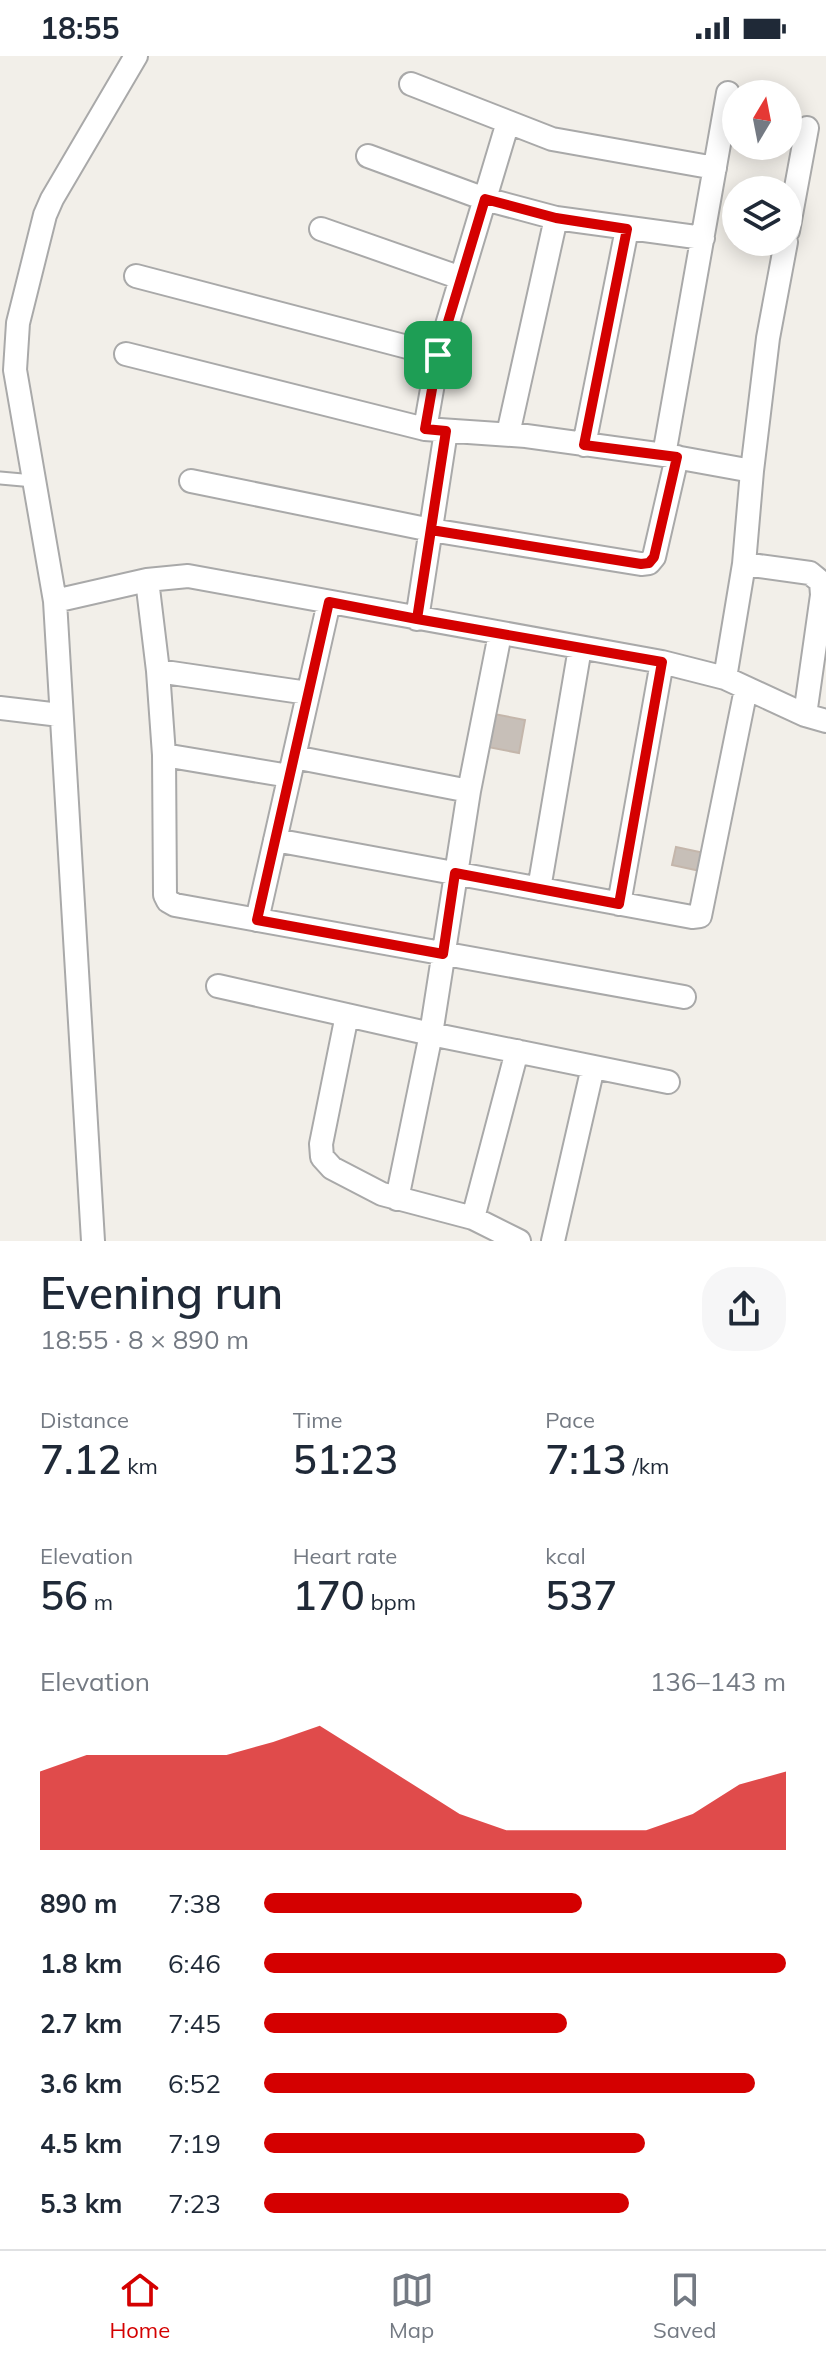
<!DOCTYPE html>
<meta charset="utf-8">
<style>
body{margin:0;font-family:Mulish,sans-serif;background:#f6f6f7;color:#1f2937;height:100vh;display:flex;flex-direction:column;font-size:30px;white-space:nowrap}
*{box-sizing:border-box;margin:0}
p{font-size:26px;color:#747a83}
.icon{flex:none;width:44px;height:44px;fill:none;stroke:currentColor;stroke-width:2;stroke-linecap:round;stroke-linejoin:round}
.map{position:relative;height:1185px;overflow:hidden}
.side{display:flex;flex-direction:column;background:#fff;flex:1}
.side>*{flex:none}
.needle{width:52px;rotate:10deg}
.buttons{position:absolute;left:722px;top:24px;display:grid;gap:16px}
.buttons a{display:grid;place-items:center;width:80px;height:80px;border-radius:50%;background:#fff;box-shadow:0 4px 20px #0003;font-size:40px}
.pin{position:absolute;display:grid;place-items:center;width:68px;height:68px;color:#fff;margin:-34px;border-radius:16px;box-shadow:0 4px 12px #0006}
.round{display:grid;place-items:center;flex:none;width:84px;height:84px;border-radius:32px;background:#f6f6f7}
.summary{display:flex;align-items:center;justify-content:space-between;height:136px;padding:0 40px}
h1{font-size:44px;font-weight:600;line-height:60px}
.figures{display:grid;grid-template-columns:repeat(3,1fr);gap:12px;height:136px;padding:8px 40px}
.figures div{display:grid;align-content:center}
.figures b{font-size:40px;font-weight:600}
.figures small{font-size:22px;font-weight:400}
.figures p{font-size:22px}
.chart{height:224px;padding:16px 40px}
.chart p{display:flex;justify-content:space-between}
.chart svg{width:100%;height:144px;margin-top:8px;fill:#d40000;opacity:.7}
ul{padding:0 40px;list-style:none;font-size:26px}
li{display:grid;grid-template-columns:128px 96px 1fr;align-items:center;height:60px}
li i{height:20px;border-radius:10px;background:#d40000}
.status{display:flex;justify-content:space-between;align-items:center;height:56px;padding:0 40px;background:#fff;direction:ltr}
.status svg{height:22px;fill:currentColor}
.dock{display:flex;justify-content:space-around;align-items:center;height:112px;border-top:2px solid #e0e1e3;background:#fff;font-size:22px;color:#747a83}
.dock a{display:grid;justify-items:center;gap:4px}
.dock .on{color:#d40000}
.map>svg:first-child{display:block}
.building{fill:#c7bfb8;stroke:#c4b6ab;stroke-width:2}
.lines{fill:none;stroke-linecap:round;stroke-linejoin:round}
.service-casing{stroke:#a9a9a9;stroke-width:15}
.minor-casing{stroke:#a9a9a9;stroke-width:26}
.service{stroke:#fff;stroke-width:11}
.minor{stroke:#fff;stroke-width:22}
.route-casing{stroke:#fff;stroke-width:16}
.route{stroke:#d40000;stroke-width:10}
</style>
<div class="status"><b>18:55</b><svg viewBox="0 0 49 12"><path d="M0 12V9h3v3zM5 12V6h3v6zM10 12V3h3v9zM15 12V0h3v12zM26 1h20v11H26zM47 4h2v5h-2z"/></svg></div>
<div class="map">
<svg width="826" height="1185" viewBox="0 0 826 1185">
<rect width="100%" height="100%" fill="#f2efe9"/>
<path class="building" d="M494 658 525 664 519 697 488 691Z
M676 791 709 798 705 816 672 809Z"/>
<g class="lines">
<g class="service-casing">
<path id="service" d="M0 422 34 425"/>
</g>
<g class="minor-casing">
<path id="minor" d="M411 28 552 83 715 112
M368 100 485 143 556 162 703 182
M321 173 461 222
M788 175 807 72
M136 220 438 299
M126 298 425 373 526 380 664 399 752 415
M425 373 438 299 508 66
M508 378 556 162
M584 389 627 173
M664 399 728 37
M191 425 431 474 641 508 649 507 654 501 677 401
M744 508 810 517 821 526 822 539 805 659
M147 524 158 615 164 699 165 839 168 845 175 849 684 941
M55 545 147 524 188 520 662 606 725 622 805 659 826 665
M417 563 446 375
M158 615 308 637
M725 622 744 508 752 415 768 282 786 186
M0 652 60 659
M164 699 289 720
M294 701 469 735
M275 784 692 861 700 860 746 633
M539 833 580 592
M619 848 662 606
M257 864 329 546
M218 930 431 978 668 1026
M347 959 321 1088 322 1101 332 1112 382 1138 473 1162 519 1185
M397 1143 431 978 469 735 500 578
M473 1162 517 995
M93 1185 55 545 15 314 18 267 45 159 52 143 136 0
M553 1185 593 1011"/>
</g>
<use href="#service" class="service"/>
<use href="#minor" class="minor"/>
</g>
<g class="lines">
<g class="route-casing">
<path id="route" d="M438 299 425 373 446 375 417 563 329 546 257 864 443 898 455 817 619 848 662 606 417 563 431 474 641 508 649 507 654 501 677 401 584 389 627 173 556 162 485 143 438 299"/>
</g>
<use href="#route" class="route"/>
</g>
</svg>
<div class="buttons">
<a><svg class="needle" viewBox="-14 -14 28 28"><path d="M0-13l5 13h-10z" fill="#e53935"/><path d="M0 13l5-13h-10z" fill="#747a83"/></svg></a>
<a><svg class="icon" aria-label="layers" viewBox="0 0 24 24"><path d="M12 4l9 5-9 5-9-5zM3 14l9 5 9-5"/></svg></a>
</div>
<div class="pin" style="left:438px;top:299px;background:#1e9e55"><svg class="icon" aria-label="arrive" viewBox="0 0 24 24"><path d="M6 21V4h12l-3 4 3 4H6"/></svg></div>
</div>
<section class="side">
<div class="summary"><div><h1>Evening run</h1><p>18:55 · 8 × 890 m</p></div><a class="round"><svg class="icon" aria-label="share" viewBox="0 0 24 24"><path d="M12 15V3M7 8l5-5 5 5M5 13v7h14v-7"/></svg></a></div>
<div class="figures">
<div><p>Distance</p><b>7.12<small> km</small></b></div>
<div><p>Time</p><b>51:23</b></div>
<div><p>Pace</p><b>7:13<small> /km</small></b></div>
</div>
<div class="figures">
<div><p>Elevation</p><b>56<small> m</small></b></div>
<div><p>Heart rate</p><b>170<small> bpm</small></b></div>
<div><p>kcal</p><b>537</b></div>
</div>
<div class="chart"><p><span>Elevation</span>136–143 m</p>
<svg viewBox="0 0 160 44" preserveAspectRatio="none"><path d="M0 44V20L10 15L20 15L30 15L40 15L50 11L60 6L70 15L80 24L90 33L100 38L110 38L120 38L130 38L140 33L150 24L160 20V44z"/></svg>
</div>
<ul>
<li><b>890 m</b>7:38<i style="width:61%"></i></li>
<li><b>1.8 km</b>6:46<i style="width:100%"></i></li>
<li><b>2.7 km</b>7:45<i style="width:58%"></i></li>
<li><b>3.6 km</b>6:52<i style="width:94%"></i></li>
<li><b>4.5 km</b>7:19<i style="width:73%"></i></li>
<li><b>5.3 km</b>7:23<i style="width:70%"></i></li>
</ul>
</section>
<nav class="dock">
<a class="on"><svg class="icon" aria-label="home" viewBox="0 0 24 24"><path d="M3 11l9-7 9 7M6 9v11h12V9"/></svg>Home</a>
<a><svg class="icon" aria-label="map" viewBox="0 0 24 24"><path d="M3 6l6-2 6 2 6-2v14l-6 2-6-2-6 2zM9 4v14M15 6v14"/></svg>Map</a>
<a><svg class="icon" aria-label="saved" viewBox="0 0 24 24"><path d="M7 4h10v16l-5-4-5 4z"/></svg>Saved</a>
</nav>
